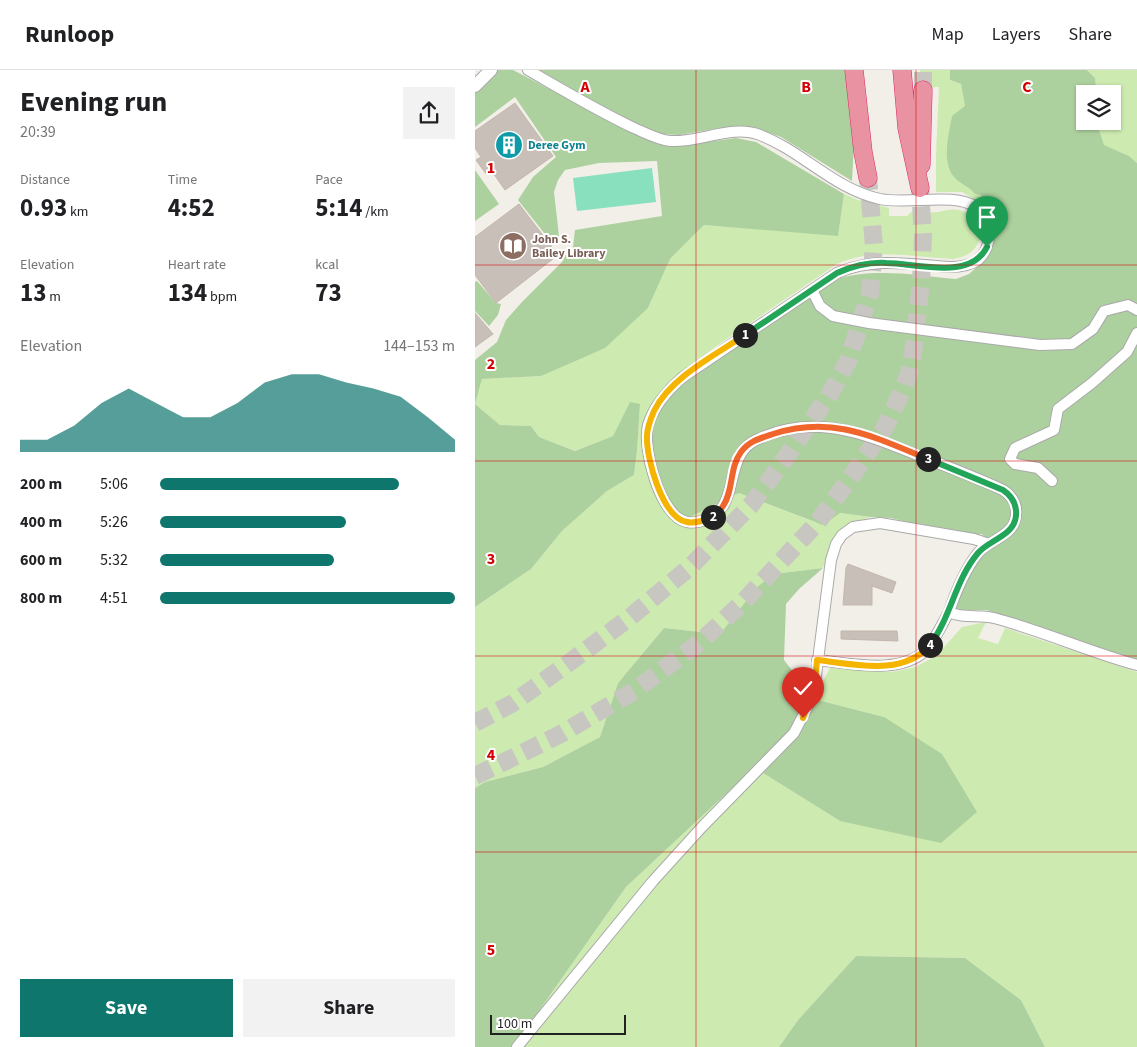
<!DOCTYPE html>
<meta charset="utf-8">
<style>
body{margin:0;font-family:"Source Sans 3",sans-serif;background:#f2f2f2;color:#202124;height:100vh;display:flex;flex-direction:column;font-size:19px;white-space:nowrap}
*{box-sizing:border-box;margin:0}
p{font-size:16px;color:#757577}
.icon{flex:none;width:28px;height:28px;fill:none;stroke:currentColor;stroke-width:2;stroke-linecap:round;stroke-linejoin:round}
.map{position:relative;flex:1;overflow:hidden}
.side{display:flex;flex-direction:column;background:#fff;width:475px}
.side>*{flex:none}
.fabs{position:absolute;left:601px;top:15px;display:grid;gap:10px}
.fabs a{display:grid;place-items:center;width:45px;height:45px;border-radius:0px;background:#fff;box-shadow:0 1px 4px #0004;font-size:25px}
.scale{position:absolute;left:15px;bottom:12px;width:136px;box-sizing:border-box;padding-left:5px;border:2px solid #222;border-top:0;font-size:14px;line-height:18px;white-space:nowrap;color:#222;-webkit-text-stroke:4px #fff;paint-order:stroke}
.pin{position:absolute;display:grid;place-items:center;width:42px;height:42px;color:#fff;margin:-51px -21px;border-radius:50% 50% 50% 0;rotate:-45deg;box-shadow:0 0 5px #0007}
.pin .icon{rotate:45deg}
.km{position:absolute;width:25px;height:25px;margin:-12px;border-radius:50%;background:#222;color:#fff;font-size:14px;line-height:25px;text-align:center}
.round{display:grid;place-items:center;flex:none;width:52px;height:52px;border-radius:0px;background:#f2f2f2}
.head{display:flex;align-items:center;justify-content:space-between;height:85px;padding:0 20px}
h1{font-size:28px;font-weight:700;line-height:38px}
.stats{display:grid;grid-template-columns:repeat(3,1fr);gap:8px;height:85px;padding:5px 20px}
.stats div{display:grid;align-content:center}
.stats b{font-size:25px;font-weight:700}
.stats small{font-size:14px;font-weight:400}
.stats p{font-size:14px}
.chart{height:140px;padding:10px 20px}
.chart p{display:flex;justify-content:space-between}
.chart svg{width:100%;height:90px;margin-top:5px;fill:#0f766e;opacity:.7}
.action{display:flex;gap:10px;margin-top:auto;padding:10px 20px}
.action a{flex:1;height:58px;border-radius:0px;background:#0f766e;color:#fff;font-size:20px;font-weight:700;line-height:58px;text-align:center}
.action a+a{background:#f2f2f2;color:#202124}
ul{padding:0 20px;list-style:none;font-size:16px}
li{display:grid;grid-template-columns:80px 60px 1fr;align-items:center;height:38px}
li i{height:12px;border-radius:6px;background:#0f766e}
header{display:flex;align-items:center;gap:30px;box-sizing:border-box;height:70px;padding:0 25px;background:#fff;border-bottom:1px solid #e0e0e0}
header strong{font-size:24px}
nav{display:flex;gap:28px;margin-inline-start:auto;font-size:18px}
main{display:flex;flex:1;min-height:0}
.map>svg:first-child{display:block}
.grass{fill:#cdebb0}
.forest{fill:#add19e}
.pitch{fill:#88e0be}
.building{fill:#c7bfb8;stroke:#c4b6ab}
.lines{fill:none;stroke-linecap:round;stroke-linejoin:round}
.motorway-tunnel{stroke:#c8c6c1;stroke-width:18;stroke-dasharray:18 9;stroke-linecap:butt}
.minor-casing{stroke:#a9a9a9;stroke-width:12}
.tertiary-casing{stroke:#a9a9a9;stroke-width:14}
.motorway-casing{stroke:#dc2a67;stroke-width:19}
.minor{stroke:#fff;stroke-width:10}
.tertiary{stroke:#fff;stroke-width:12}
.motorway{stroke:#e892a2;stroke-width:18}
.split-1-casing{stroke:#fff;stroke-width:10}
.split-2-casing{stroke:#fff;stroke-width:10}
.split-3-casing{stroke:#fff;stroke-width:10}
.split-4-casing{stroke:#fff;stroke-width:10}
.split-5-casing{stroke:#fff;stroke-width:10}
.split-1{stroke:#22a559;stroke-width:6}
.split-2{stroke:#f5b400;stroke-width:6}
.split-3{stroke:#f0652b;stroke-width:6}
.split-4{stroke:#22a559;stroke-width:6}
.split-5{stroke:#f5b400;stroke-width:6}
.grid{fill:none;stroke:#d40000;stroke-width:1;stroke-opacity:0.55}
.labels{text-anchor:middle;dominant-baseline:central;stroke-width:4;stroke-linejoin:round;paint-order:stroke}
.culture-label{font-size:12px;font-weight:bold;fill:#0d838f;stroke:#fff;text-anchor:start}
.education-label{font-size:12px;font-weight:bold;fill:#785e54;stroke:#fff;text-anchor:start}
.grid-label{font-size:16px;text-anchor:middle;font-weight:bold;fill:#d40000;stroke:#fff;stroke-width:4;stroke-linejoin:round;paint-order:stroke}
</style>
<header>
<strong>Runloop</strong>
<nav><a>Map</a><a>Layers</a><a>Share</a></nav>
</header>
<main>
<section class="side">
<div class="head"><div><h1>Evening run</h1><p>20:39</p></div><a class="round"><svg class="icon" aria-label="share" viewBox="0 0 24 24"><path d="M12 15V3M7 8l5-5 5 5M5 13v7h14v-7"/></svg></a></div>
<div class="stats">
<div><p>Distance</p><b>0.93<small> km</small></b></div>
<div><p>Time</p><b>4:52</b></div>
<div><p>Pace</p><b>5:14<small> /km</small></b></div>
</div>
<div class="stats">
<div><p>Elevation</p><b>13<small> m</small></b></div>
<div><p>Heart rate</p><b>134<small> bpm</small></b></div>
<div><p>kcal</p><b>73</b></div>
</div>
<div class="chart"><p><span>Elevation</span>144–153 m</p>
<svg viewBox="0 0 160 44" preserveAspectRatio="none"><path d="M0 44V38L10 38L20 31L30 20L40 13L50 20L60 27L70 27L80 20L90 10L100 6L110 6L120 10L130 13L140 17L150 27L160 38V44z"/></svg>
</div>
<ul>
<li><b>200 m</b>5:06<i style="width:81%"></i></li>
<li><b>400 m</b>5:26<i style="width:63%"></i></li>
<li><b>600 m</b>5:32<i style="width:59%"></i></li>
<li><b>800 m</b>4:51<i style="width:100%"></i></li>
</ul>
<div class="action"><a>Save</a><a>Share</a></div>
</section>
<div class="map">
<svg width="662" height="977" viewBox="0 0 662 977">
<rect width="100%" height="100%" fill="#f2efe9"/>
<path class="grass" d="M445 0H475V10L486 14 507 125 500 134 497 132 499 129 487 122H461V84L464 17 445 18Z
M612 0H662V93L654 86 628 75 621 51H638V24H622L620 8Z
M369 124 383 130 414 138V146H432L436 142C445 142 455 143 464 142 472 140 478 138 487 141 505 146 512 168 497 181 492 186 486 187 479 189 441 188 399 177 362 194L240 277 198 309 180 334 217 446 264 423 342 453 365 443 396 447 380 452 359 466 348 498 300 504 282 517 245 564 189 558 143 613 125 667 68 697 10 712 0 718V537L56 499 87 461 132 421 159 405 162 381 165 335 155 333 138 366 100 381 64 367 56 356 25 355 0 334 7 309 66 306 173 238 195 189 229 155 363 165Z
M511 552 503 568 523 574 530 558 662 602V977H570L546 930 490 888 381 886 323 950 304 977H51L54 955 151 817 256 719 288 703 365 751 409 647 339 629 355 598 417 602 441 597 462 585 487 557Z"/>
<path class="forest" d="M21 0H38L111 38 176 70 192 76H202L261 68 281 72 369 124 363 166 229 155 195 189 173 238 130 278 66 306 7 309 0 334 25 355 56 356 64 367 100 381 138 366 155 332 165 334 162 381 159 405 132 421 87 461 56 499 0 537V290L22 272 31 250 47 232 87 192 90 185H97L100 160 187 146 182 91 124 93 90 100 83 110 79 122 84 166 77 173 43 130 58 107 81 87 40 27 0 57V22Z
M62 0H372L379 75 377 111 306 67 281 58 252 57 204 65 185 64 150 48Z
M475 0H612L620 8 622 24H610V51H621L629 75 654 86 662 93V591L566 562 512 540H482L476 533 492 495 516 476 507 464 485 466 453 463 432 452 416 448 396 447 365 443 348 455 264 423 217 446 197 448 171 389 180 334 198 319 358 210C397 197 441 205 481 209L494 204 503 196 509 187 514 171 500 133 507 125 500 124C494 116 485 114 479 107 466 91 474 64 477 46L490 36 486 14 475 10Z
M0 100 24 134 0 151Z
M2 211 21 233 26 234 23 245 14 256 0 241V212Z
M348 498 324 519 311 534 309 590 339 629 409 647 467 684 502 742 466 773 365 751 288 703 256 719 151 817 54 955 51 977H0V718L10 712 68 697 125 667 143 613 189 558 245 564 282 517 299 504Z
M381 886 490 888 546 930 570 977H304L323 950Z"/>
<path class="pitch" d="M177 98 181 132 102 141 98 108Z"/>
<path class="building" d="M40 33 78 86 30 120 16 100 11 104 1 90 6 87 0 78V61Z
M44 134 83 185 21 233 0 205V167Z
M0 243 18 264 0 277Z
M373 494 421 512 417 523 397 516V535H368L371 498Z
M366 561H422L423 571 366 569Z"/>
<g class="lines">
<path class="motorway-tunnel" d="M448 20V0
M0 653 38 633 95 592 154 548 215 497 276 435 317 379 356 322 373 291 395 223 399 176 393 108
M0 706 84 665 159 621 225 572 268 532 342 453 381 400 409 359 428 319 434 303 438 283 446 212 448 167 445 118"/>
<g class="minor-casing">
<path id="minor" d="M53 0C88 20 123 41 159 58 171 63 183 70 195 71 225 73 256 54 285 65 327 81 359 119 405 129 433 135 479 122 501 137 518 148 518 177 503 190 495 196 484 197 474 197 435 194 399 187 362 203L208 307C193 320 179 335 173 355 167 378 185 447 212 452 218 453 225 452 230 450 268 437 246 385 283 369 342 342 392 365 447 387 474 397 502 408 528 420 535 425 540 430 541 438 544 466 517 467 503 483 489 501 481 521 474 542 488 549 504 544 519 548 568 561 614 582 662 595
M337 220 345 236 358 246 394 253 565 275 597 274 618 259 629 241 653 235 662 240
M577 411 563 398 540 394 535 389 540 378 579 360 583 339 617 313 652 282 662 263
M342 590C375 593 426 606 452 579 461 568 467 554 474 542
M42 977 178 811 227 757 319 663 334 634 340 613 356 490 361 474 367 465 378 457 405 453 499 469 514 474"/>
</g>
<g class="tertiary-casing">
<path id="tertiary" d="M0 16 16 0"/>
</g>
<g class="motorway-casing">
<path id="motorway" d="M379 0 388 82 393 108
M427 0 432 58 445 118
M446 95 448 20"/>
</g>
<use href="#minor" class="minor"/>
<use href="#tertiary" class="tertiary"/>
<use href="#motorway" class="motorway"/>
</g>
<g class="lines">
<g class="split-1-casing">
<path id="split-1" d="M270 265 362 203C378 196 393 192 411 193 442 193 495 211 512 177"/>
</g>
<g class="split-2-casing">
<path id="split-2" d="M238 447C230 450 220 454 212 452 187 448 171 387 172 366 172 357 176 348 179 341 195 308 240 285 270 265"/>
</g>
<g class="split-3-casing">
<path id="split-3" d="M238 447C241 444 246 440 248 436 259 420 254 398 266 382 274 371 286 368 298 364 358 345 399 367 453 389"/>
</g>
<g class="split-4-casing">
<path id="split-4" d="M453 389 528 420C537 426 542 434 541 446 539 466 514 470 503 483 480 510 476 547 455 575"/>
</g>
<g class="split-5-casing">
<path id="split-5" d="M328 648 340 613 342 590C379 594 428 607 455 575"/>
</g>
<use href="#split-1" class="split-1"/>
<use href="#split-2" class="split-2"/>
<use href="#split-3" class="split-3"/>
<use href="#split-4" class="split-4"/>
<use href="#split-5" class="split-5"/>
</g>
<path class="grid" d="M221 0V977M441 0V977M0 195H662M0 391H662M0 586H662M0 782H662"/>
<defs>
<g id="building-disc" transform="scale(1.4375)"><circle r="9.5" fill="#0f9aa8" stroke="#fff"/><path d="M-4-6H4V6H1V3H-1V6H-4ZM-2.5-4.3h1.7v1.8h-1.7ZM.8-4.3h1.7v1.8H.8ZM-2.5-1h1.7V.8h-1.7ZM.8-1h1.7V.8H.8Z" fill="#fff"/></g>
<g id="library-disc" transform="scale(1.4375)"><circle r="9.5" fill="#8d6e63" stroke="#fff"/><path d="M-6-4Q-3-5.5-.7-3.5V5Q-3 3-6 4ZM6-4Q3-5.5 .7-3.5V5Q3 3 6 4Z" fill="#fff"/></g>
</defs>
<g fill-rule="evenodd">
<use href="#building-disc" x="34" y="75"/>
<use href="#library-disc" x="38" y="176"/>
</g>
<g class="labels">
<g class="culture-label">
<text x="53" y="75">Deree Gym</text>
</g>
<g class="education-label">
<text x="57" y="169">John S.<tspan x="57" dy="14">Bailey Library</tspan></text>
</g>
</g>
<g class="grid-label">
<text x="110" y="22">A</text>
<text x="331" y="22">B</text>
<text x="552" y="22">C</text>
<text x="16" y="103">1</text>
<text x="16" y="299">2</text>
<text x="16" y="494">3</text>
<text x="16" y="690">4</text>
<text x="16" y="885">5</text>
</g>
</svg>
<div class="fabs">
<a><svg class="icon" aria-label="layers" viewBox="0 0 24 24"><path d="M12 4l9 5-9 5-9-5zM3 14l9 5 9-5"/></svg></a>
</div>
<div class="scale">100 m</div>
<div class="pin" style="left:512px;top:177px;background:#1e9e55"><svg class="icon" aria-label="arrive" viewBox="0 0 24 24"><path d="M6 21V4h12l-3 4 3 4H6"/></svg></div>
<div class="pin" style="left:328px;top:648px;background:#d93025"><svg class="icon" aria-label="check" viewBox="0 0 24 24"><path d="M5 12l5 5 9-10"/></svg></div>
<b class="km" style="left:270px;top:265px">1</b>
<b class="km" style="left:238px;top:447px">2</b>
<b class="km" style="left:453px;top:389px">3</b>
<b class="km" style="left:455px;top:575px">4</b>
</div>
</main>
